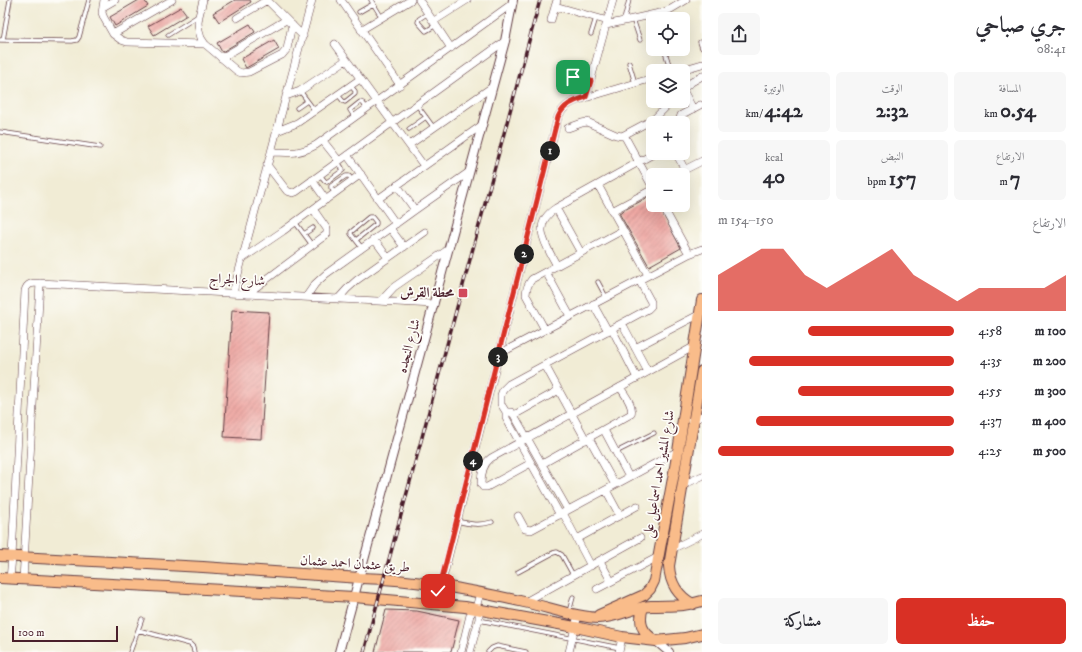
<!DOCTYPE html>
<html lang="ar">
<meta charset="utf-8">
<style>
body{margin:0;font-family:"IM FELL DW Pica",Amiri,serif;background:#f7f7f7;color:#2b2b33;direction:rtl;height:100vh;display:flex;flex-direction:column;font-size:15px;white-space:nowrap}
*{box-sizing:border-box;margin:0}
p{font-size:13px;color:#7c7c81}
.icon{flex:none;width:22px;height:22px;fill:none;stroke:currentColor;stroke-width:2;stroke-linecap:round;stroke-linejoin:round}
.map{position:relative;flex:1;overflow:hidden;direction:ltr}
.sheet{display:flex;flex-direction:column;background:#fff;width:380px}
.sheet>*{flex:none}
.tools{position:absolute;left:646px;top:12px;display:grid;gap:8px}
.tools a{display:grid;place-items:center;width:44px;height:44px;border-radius:6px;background:#fff;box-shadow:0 4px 16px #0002;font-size:20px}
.scale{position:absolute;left:12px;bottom:10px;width:106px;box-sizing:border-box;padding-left:4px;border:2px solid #4a1f2b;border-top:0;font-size:11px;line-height:14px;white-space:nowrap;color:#4a1f2b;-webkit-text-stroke:3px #fdfcf7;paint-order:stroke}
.pin{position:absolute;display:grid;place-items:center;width:34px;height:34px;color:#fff;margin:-17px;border-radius:8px;box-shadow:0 2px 6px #0006}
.km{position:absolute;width:20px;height:20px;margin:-10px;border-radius:50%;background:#222;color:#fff;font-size:11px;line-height:20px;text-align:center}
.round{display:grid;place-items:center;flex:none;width:42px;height:42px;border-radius:6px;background:#f7f7f7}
.summary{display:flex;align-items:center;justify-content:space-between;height:68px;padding:0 16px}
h1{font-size:22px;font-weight:700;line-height:30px}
.stats{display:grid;grid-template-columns:repeat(3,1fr);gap:6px;height:68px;padding:4px 16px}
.stats div{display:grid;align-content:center;border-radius:6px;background:#f7f7f7;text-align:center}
.stats b{font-size:20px;font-weight:700}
.stats small{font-size:11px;font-weight:400}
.stats p{font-size:11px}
.chart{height:112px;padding:8px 16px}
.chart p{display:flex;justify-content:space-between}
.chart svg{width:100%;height:72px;margin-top:4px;fill:#d93025;opacity:.7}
.primary-button{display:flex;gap:8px;margin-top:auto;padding:8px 16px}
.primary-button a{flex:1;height:46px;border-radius:6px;background:#d93025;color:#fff;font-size:16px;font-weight:700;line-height:46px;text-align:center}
.primary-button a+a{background:#f7f7f7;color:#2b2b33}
ul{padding:0 16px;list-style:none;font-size:13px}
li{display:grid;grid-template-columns:64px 48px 1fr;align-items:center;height:30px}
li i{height:10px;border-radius:5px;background:#d93025}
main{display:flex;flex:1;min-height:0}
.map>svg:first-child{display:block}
.building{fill:url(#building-hatch)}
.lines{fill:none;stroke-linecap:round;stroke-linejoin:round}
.service-casing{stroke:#633e44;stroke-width:5}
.minor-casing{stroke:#633e44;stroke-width:8}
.tertiary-casing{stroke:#633e44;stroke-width:10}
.primary-casing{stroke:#633e44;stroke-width:12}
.service{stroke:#fff;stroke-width:3.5}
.minor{stroke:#fff;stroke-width:7}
.tertiary{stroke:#fff;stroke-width:8}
.primary{stroke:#f9bc8a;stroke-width:10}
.rail-casing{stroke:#4a1f2b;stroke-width:3.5}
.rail{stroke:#fdfcf7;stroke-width:2;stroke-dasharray:6;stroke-linecap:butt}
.route-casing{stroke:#fff;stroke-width:8}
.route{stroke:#d93025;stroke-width:5}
.poi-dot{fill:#d1495b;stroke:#fdfcf7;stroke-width:1.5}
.labels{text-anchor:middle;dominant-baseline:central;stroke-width:3.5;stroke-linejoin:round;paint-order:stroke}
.street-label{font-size:14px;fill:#4a1f2b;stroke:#fdfcf7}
.poi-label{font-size:14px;font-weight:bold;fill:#4a1f2b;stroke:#fdfcf7;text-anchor:end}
</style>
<main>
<section class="sheet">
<div class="summary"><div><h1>جري صباحي</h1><p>08:41</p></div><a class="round"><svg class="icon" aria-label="share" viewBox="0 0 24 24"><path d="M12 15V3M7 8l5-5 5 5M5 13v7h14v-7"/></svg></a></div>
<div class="stats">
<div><p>المسافة</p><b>0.54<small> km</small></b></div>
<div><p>الوقت</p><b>2:32</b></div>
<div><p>الوتيرة</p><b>4:42<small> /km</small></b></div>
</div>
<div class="stats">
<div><p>الارتفاع</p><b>7<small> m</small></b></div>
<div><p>النبض</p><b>157<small> bpm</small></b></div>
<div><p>kcal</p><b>40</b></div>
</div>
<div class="chart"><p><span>الارتفاع</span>150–154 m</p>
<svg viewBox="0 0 160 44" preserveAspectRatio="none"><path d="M0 44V22L10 14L20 6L30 6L40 22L50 30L60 22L70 14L80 6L90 22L100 30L110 38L120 30L130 30L140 30L150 30L160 22V44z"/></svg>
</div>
<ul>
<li><b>100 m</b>4:58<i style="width:62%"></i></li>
<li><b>200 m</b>4:35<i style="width:87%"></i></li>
<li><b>300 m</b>4:55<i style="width:66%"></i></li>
<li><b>400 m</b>4:37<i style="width:84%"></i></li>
<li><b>500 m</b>4:25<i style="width:100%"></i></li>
</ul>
<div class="primary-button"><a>حفظ</a><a>مشاركة</a></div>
</section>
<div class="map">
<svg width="702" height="652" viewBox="0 0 702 652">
<defs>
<pattern id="building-hatch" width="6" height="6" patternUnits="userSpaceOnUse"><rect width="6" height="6" fill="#eea7a3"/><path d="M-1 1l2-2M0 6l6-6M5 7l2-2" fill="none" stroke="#c38785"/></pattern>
</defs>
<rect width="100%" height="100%" fill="#fdfcf7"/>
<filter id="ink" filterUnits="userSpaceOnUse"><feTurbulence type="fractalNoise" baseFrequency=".025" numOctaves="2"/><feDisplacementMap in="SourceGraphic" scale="8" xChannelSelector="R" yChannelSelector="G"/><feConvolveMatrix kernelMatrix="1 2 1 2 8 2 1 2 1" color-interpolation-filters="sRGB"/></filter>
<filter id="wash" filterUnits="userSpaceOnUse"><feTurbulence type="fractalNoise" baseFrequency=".012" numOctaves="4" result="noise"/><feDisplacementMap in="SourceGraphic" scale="16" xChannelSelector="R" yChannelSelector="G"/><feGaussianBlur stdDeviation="0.9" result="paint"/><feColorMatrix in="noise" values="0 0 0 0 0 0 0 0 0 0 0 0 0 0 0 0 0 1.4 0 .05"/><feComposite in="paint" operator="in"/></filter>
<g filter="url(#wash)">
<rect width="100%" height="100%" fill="#f1ecd5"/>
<g id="blocks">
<path class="building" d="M139 0H144L148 6 115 26 110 17Z
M235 0H250L251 2 219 22 213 13Z
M181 7 187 15 154 35 148 26Z
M250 24 255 32 222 52 217 43Z
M274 40 279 49 246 68 241 59Z
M652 195 653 205H658L681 248 649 266 619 213Z
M232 310 269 312 261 439 224 437Z
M386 610 417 611 459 620 451 652H375Z"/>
</g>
</g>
<g filter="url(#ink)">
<use href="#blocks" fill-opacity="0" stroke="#633e44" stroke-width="1"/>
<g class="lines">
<g class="service-casing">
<path id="service" d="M371 0 382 18
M359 12 373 4
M428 13 419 19 418 22 426 31 436 25
M633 19 640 40
M624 20 629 0
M591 34 596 18
M168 35 198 16
M0 40 72 41 77 40 79 37 89 0
M3 40 10 0
M700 42 702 48
M665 52 671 71
M629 63 635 83
M573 77 590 81
M300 91 315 111
M338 95 343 101 345 102 355 94V91L350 85
M417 105 434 128
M297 108 307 101
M355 118 350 110 360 102 363 103 367 109
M409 129 426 117
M0 132 100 147
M320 175 325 181 327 182 343 170 342 168 338 162
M335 193 331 188V186L346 176H349L352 180
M295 222 312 245
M304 234 313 228
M356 240 376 224V222L372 217H369L351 232V234L362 248
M598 282 606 297
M616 452 654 433
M457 521C469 524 480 526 492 522
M518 572 553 553 557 552 562 555 573 575
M569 612 573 597
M479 620 620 648
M138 630 190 644 193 647 194 652
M130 652 142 619
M488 652 492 648 497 646 526 652"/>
</g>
<g class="minor-casing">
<path id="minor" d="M104 0 102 13 104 18 113 34 121 40 127 42 205 44
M203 0 199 16 198 23 199 31 201 38 205 44 237 71 241 73 249 72 282 55 287 49 292 25
M267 0 303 36
M341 0 400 85
M419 0 451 48
M555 6 608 21
M103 7 115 0
M237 18 267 0
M551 20 557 0
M434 21 467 0
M606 25 664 12 671 9 686 0
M361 30 411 0
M113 34 172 0
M335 44 424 166
M221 58 286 20
M678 71 702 64
M683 89 690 83 702 76
M683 90 693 109
M286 96 300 91 346 60
M586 97 613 0
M681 123 680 118 681 115 700 105
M568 128 582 123 587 122 616 135 622 136 654 119 672 101
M683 129V133
M277 131 297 123 360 79
M624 135 653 188
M323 141 339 161
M409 145 492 87
M271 152C289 153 300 154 316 145L513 3
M676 153 685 170
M347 155 396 224
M267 165 287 191 293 193 296 192 505 41
M674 175 702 161
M312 180 326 200
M397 185 415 210
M598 185 648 275
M378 199 482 125
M662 205 689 254
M556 208 581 253
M612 211 653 189
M390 228 404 247
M374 239 388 258
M242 259 283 231 361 174
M557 266C546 245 530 225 556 208L655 153
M546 272 570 316
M233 293 312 0
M247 294 327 234V229L313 209
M306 297 315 284 326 274 415 210 469 172
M338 299 347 289 357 280 425 232
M381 301 394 287 449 249
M593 304 608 331
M622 323 648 372
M612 329 637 378
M545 330 526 295C526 288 528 284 532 279L623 230
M635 348 700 314
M499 354 689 254 702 249
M545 365 586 440
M506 412H511L514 415 568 510
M514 415 559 390
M691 421 702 416
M604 430 629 477
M589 438 615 485
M531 463 487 487H483L481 484C481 475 483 464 491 458L695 346
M542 464 631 414C634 405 624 394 620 387
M683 485 702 476
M606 490 620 516
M563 513 591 566
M560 515 506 418V412L501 404V395L503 390 509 384 648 309 651 306V302L639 280
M518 516 525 529 531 530 678 451
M577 539 637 506
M672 549 702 534
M600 561 611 581
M10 579 12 557 25 291C27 283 32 283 40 283L434 304
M23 580 40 283
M441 586 558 117C562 109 567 104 575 101L653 78
M597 589 658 557
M525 602 640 538
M461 652 470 615 473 611 476 608 480 593
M470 652 479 619V614L476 608
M569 652 578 615
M619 652 622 637"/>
</g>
<g class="tertiary-casing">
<path id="tertiary" d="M656 641 669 652
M339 652 505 41 513 0"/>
</g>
<g class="primary-casing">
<path id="primary" d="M0 556 203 567 360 578C415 579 470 590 524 602 548 607 574 617 598 618 617 618 633 607 651 606 670 605 683 607 702 601
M0 578 354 597 465 607 575 627 622 637 656 641 685 638 702 634
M693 604C678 596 670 583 669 566L702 371
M643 607C638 623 642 633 656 641
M599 615 644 595 650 589 654 581 678 451 702 300"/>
</g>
<use href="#service" class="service"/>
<use href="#minor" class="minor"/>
<use href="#tertiary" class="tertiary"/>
<use href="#primary" class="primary"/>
<g class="rail-casing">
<path id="rail" d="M364 652 540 0"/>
</g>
<use href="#rail" class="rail"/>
</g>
</g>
<g class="lines" filter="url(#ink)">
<g class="route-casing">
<path id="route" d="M438 591 432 584 440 586 558 117C564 104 574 101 586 97L591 81 573 77"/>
</g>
<use href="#route" class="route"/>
</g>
<rect class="poi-dot" x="458" y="288" width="10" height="10" rx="2"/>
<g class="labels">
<g class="street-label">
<text transform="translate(237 280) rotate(3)">شارع الجراج</text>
<text transform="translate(409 346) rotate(-75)">شارع النجده</text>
<text transform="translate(659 474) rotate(-80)">شارع المشير احمد اسماعيل على</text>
<text transform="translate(355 564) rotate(4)">طريق عثمان احمد عثمان</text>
</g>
<g class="poi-label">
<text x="454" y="293">محطة القرش</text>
</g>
</g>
</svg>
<div class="tools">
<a><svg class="icon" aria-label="locate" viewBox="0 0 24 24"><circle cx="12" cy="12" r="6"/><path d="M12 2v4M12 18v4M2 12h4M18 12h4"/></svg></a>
<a><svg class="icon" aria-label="layers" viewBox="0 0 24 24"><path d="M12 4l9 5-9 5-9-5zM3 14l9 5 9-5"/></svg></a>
<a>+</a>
<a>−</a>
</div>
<div class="scale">100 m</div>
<div class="pin" style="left:573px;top:77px;background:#1e9e55"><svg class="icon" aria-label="arrive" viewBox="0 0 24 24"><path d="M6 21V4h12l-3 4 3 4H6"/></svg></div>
<div class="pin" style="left:438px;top:591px;background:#d93025"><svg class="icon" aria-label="check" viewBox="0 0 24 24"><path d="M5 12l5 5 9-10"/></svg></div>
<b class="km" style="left:550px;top:151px">1</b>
<b class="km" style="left:524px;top:254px">2</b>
<b class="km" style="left:498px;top:357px">3</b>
<b class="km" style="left:473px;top:461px">4</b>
</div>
</main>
